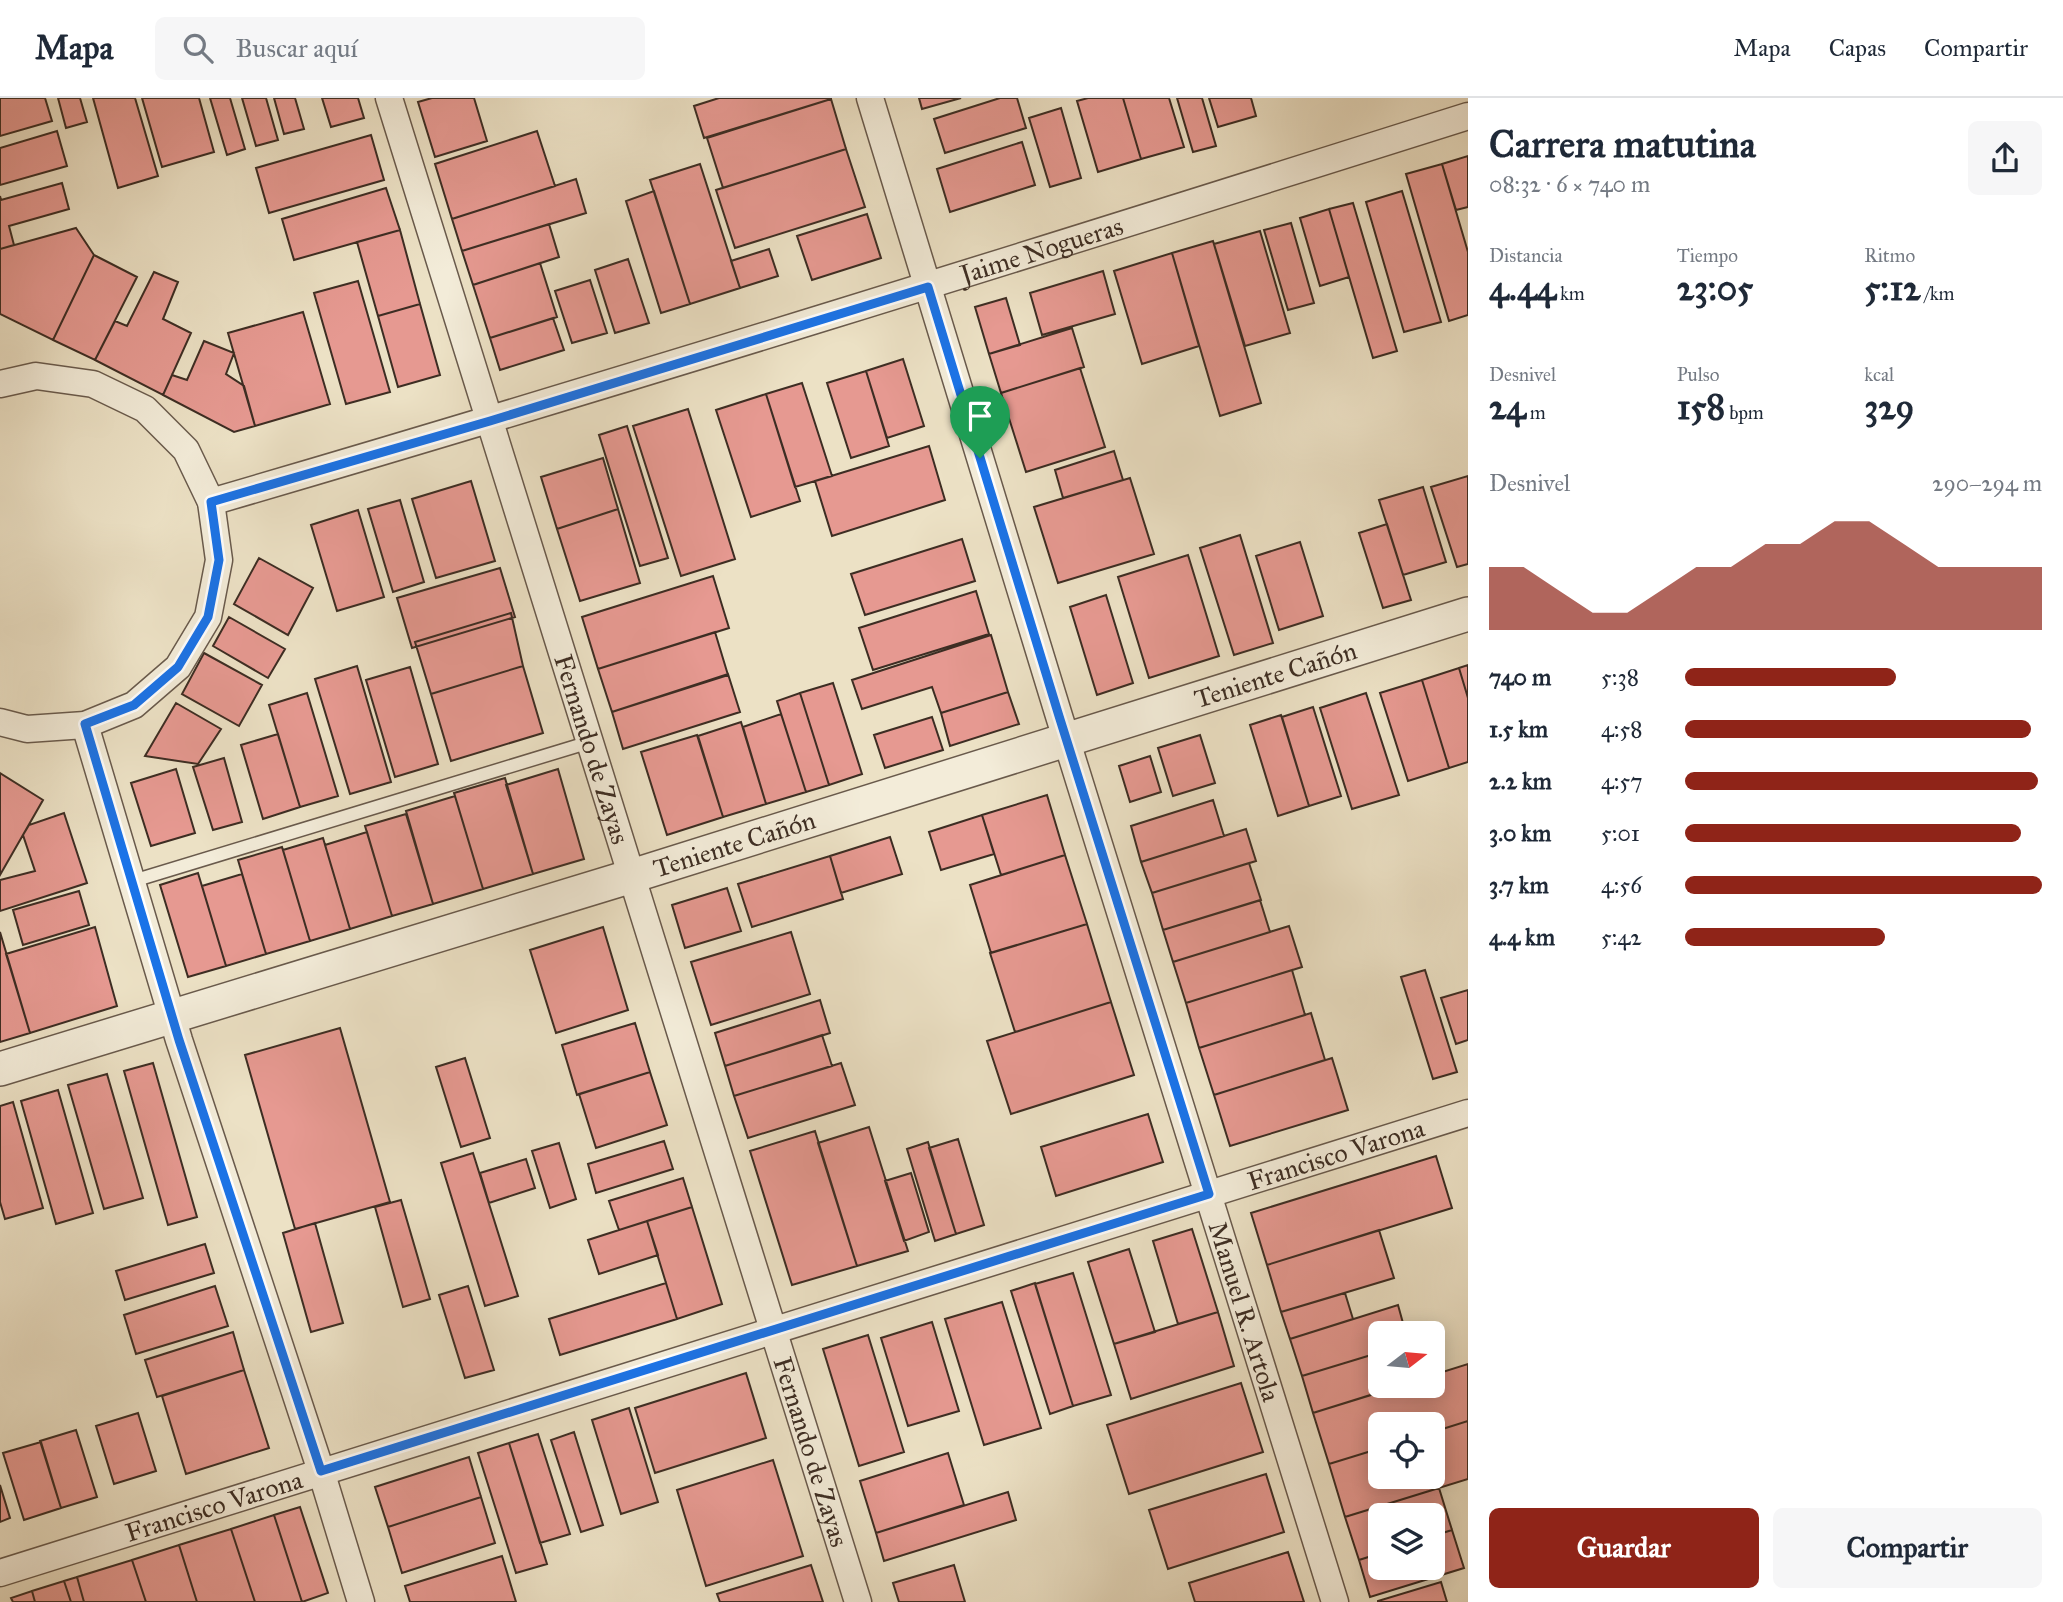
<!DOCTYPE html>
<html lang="es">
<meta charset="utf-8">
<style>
body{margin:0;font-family:"IM FELL Great Primer",serif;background:#f6f6f7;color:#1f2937;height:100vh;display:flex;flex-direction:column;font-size:26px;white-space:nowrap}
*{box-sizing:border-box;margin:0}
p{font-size:23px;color:#747a83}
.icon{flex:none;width:38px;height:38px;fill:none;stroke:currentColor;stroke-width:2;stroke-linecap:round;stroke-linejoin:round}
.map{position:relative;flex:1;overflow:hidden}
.side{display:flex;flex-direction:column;background:#fff;width:595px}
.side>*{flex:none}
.needle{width:46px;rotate:74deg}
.controls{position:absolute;left:1368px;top:1223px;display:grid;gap:14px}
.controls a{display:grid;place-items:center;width:77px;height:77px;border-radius:10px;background:#fff;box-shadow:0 4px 18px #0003;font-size:35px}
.pin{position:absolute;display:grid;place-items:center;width:60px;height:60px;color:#fff;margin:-72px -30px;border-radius:50% 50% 50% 0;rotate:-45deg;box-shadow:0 0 7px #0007}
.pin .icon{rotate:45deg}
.round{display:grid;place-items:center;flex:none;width:74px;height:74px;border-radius:10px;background:#f6f6f7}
.summary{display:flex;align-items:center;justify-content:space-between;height:119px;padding:0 21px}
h1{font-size:38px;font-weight:800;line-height:52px}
.stats{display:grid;grid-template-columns:repeat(3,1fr);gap:10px;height:119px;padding:7px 21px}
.stats div{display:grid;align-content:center}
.stats b{font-size:35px;font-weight:800}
.stats small{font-size:19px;font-weight:400}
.stats p{font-size:19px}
.chart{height:196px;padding:14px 21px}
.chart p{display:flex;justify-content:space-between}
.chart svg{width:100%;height:126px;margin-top:7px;fill:#8f2418;opacity:.7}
.action{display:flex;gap:14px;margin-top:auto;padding:14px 21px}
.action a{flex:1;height:80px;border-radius:10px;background:#8f2418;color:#fff;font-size:28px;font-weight:800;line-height:80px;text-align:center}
.action a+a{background:#f6f6f7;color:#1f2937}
ul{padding:0 21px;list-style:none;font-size:23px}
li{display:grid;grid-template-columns:112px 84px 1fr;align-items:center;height:52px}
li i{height:18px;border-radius:9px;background:#8f2418}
header{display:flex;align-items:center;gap:42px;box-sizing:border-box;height:98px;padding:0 35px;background:#fff;border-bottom:2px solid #e0e1e3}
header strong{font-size:33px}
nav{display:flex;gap:38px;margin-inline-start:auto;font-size:24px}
.search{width:490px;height:63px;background:#f6f6f7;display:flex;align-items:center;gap:18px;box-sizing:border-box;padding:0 24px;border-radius:10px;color:#747a83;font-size:26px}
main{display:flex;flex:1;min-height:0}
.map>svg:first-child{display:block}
.building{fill:#e69991;stroke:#3d2d23;stroke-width:2}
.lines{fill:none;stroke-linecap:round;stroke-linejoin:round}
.service-casing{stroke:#695a4c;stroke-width:15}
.minor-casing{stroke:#695a4c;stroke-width:29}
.tertiary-casing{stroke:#695a4c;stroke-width:36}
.service{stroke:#f3ecd9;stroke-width:12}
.minor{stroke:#f3ecd9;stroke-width:26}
.tertiary{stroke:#f3ecd9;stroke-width:33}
.route-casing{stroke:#fff;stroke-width:14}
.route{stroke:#1a73e8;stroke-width:9}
.labels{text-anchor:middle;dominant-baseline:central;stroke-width:5;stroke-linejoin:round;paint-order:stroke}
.street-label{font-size:26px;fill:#3d2d23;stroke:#f3ecd9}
</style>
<header>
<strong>Mapa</strong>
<div class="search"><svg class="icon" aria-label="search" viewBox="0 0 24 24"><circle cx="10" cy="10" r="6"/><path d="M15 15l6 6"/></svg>Buscar aquí</div>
<nav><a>Mapa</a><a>Capas</a><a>Compartir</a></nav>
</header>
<main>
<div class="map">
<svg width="1468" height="1504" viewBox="0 0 1468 1504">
<rect width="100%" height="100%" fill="#ece1c5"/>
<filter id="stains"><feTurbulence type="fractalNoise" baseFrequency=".00286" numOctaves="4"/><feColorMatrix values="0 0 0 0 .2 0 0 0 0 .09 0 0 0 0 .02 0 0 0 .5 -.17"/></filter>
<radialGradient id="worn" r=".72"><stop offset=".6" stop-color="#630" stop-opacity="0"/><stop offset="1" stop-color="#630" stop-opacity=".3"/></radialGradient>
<path class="building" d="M0 0H45L52 23 0 38Z
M58 0H80L87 24 66 30Z
M93 0H135L158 78 118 90Z
M142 0H199L214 54 162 69Z
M210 0H230L245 51 227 57Z
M242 0H266L278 42 256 48Z
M274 0H295L304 31 284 36Z
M322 0H358L364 20 331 29Z
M432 0H474L487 43 435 59 418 4Z
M719 0H831V1L704 40 694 8Z
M919 0H961L922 11Z
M1000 0H1017L1026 30 945 55 934 21Z
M1088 0H1123L1141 61 1098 74 1077 3Z
M1123 0H1169L1184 49 1141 61Z
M1177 0H1202L1216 48 1193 54Z
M1209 0H1251L1256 18 1218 29Z
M831 1 846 51 723 90 707 40Z
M1061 10 1081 80 1050 89 1029 20Z
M57 33 67 68 0 87V50Z
M537 33 555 88 452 121 435 66Z
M371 37 384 82 269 115 256 70Z
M1022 44 1035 87 950 114 937 71Z
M846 51 865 109 735 150 716 92Z
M1468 58V109L1456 112 1442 66Z
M700 66 740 190 690 206 650 82Z
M1442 66 1468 154V217L1449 223 1406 76Z
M576 81 586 115 462 153 452 121Z
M62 85 69 111 9 128 14 147 0 151V98L1 102Z
M386 90 400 132 294 162 282 121Z
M654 93 690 206 661 215 626 103Z
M1402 93 1441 224 1404 234 1366 104Z
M1353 105 1397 253 1373 260 1329 111Z
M1329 111 1349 179 1320 188 1300 120Z
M867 116 881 160 812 182 797 138Z
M1291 125 1314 205 1288 212 1264 132Z
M549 126 559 159 473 187 462 153Z
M76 130 94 157 53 242 0 216V151Z
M400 132 420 206 378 218 357 144Z
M1260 133 1290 235 1245 248 1214 146Z
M1213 143 1261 305 1220 318 1172 155Z
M769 151 778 178 740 190 731 163Z
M1172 155 1199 248 1142 266 1114 173Z
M94 157 137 179 95 262 53 242Z
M628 161 649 225 615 235 595 172Z
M540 165 557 219 490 240 473 187Z
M1103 173 1115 216 1042 237 1030 195Z
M154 174 178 184 163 221 191 235 163 297 95 262 115 223 127 228Z
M590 182 607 235 572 245 555 193Z
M358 183 390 294 346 306 314 195Z
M1006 200 1020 247 989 256 975 209Z
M420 206 440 277 398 289 378 218Z
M303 214 330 306 255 328 228 235Z
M553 220 564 252 500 272 490 240Z
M1072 230 1084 269 1001 295 989 256Z
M204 243 234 255 226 276 244 288 255 328 234 334 163 297 172 277 187 282Z
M903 261 924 328 887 340 866 273Z
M1080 270 1105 349 1026 374 1001 295Z
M866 273 889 348 851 360 827 285Z
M802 285 832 378 795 389 766 296Z
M766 296 800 403 751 419 716 312Z
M688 311 735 461 681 478 633 328Z
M627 328 668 460 640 468 599 337Z
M929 348 945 402 832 438 815 383Z
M1114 353 1123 382 1063 400 1055 372Z
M603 360 618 411 557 431 541 379Z
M1468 378V466L1457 469 1431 389Z
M1130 380 1154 456 1058 485 1034 409Z
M471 383 495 463 436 480 412 401Z
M1423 389 1446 464 1403 477 1379 402Z
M400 402 424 484 393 494 368 411Z
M618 411 640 485 580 503 557 431Z
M358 412 384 499 337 513 311 427Z
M1387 426 1411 502 1383 510 1359 435Z
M1240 437 1273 545 1234 557 1200 450Z
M962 441 975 483 865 517 851 476Z
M1300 444 1323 518 1279 532 1256 458Z
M1188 457 1219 558 1149 580 1118 479Z
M259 460 313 490 288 537 234 506Z
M500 470 515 519 412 550 397 500Z
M713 478 729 530 598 571 582 519Z
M976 493 989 536 873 572 859 530Z
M1106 497 1133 585 1097 597 1070 509Z
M511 515 523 568 431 596 415 544Z
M229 519 285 551 268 580 213 548Z
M715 534 728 577 612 614 598 571Z
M991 537 1008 594 941 615 932 589 862 611 852 582Z
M204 555 262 587 239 628 182 596Z
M1468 567V600L1459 570Z
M357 568 391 684 350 696 315 581Z
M523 568 543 635 451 663 431 596Z
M410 569 438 666 395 679 366 582Z
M1459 570 1468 600V664L1449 670 1422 582Z
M728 576 740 614 623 651 612 614Z
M1422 582 1449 670 1408 683 1380 595Z
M833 585 862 676 829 687 800 595Z
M1008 594 1019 626 950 648 941 615Z
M307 595 338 698 300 709 269 607Z
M800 595 829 687 806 694 777 603Z
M1366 595 1399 697 1352 711 1320 610Z
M176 605 221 631 198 666 145 658Z
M1313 609 1341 698 1309 708 1282 619Z
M781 616 806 694 766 706 743 629Z
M1281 617 1309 708 1278 718 1250 627Z
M932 619 943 652 885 670 874 637Z
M741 624 766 706 723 719 698 638Z
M278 636 300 709 263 721 241 647Z
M697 637 723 719 667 737 641 654Z
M1200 637 1215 685 1173 698 1158 650Z
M1150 658 1161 694 1130 704 1119 668Z
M224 660 242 724 213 732 193 669Z
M176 671 195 735 151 748 131 685Z
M558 671 584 761 533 776 506 687Z
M0 675 43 702 0 777Z
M505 680 533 776 483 791 454 695Z
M1047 697 1065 757 1001 777 982 717Z
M455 698 483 791 433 806 406 713Z
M1213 702 1224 738 1141 764 1131 728Z
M64 715 87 785 0 813V782L35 773 23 737 29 727Z
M406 716 433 806 392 818 365 728Z
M982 717 994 756 941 772 929 734Z
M1246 731 1256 763 1152 795 1141 764Z
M367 734 392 818 350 831 325 747Z
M890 739 902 776 841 795 830 758Z
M323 740 350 831 310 843 283 752Z
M282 749 310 843 266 856 238 762Z
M1065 757 1087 826 991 855 970 787Z
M830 758 843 801 752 829 738 786Z
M1249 765 1261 802 1163 832 1152 795Z
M198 775 226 868 188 879 160 787Z
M242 776 266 856 226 868 202 788Z
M727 790 741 833 685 850 672 807Z
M79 793 89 827 23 847 13 812Z
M1260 802 1270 834 1173 864 1163 832Z
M1087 826 1111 904 1015 934 990 855Z
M1289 828 1302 869 1186 905 1173 864Z
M95 829 117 908 30 935 6 856Z
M603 829 628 912 556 935 530 852Z
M0 834 30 935 0 944Z
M791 834 810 896 711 927 691 864Z
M1292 872 1305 917 1199 950 1186 905Z
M1425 872 1457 974 1433 981 1401 879Z
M1468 892V942L1456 946 1441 900Z
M820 902 830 935 725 968 715 935Z
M1111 904 1134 977 1011 1016 987 943Z
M1311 915 1325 962 1214 997 1199 950Z
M635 925 650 974 577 997 562 947Z
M340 930 390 1104 295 1131 245 957Z
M822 937 832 968 734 998 725 968Z
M465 960 490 1040 461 1049 436 969Z
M1332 960 1348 1012 1230 1048 1214 997Z
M153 965 197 1119 168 1127 124 973Z
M841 965 855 1007 748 1040 734 998Z
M650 974 667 1027 596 1050 579 996Z
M107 976 143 1100 104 1111 68 987Z
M58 992 93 1115 56 1126 21 1003Z
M13 1004 43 1110 5 1121 0 1104V1008Z
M1148 1016 1163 1064 1056 1098 1041 1049Z
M869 1029 908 1153 857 1168 818 1045Z
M815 1033 857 1168 792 1187 750 1053Z
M958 1041 984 1127 956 1136 929 1050Z
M664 1043 673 1071 596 1095 588 1066Z
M928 1044 956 1136 935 1143 907 1051Z
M559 1045 576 1101 550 1110 532 1053Z
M473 1055 518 1198 485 1208 441 1065Z
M1436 1058 1452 1110 1267 1167 1251 1115Z
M526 1061 535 1090 489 1105 480 1075Z
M911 1075 929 1134 904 1143 885 1083Z
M683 1080 692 1109 619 1132 609 1103Z
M401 1102 430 1201 403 1209 375 1109Z
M692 1109 722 1206 677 1221 647 1123Z
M647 1123 658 1157 599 1176 588 1142Z
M315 1125 343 1225 311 1234 283 1135Z
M1192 1131 1218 1214 1178 1226 1153 1143Z
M1379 1132 1394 1180 1281 1214 1267 1167Z
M205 1146 214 1175 125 1202 116 1173Z
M1129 1151 1155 1234 1114 1246 1088 1164Z
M1073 1175 1111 1297 1073 1308 1035 1186Z
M666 1185 677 1221 560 1257 549 1221Z
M1035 1185 1073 1308 1050 1316 1011 1193Z
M215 1188 228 1228 136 1256 124 1217Z
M468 1188 494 1272 465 1280 439 1197Z
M1345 1195 1353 1221 1290 1241 1281 1214Z
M1002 1204 1041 1330 984 1347 945 1221Z
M1398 1207 1406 1236H1381V1254L1302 1278 1290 1241Z
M1218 1214 1234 1268 1131 1301 1114 1246Z
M932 1224 959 1313 908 1328 881 1240Z
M233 1234 244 1272 157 1299 145 1262Z
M868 1237 904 1354 859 1368 823 1251Z
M1381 1254V1288L1397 1289 1313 1315 1302 1278Z
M1468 1266V1323L1433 1334V1326H1381V1350L1329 1366 1313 1315 1399 1288H1433V1277Z
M244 1272 269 1350 186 1376 162 1298Z
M746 1275 766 1340 655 1375 635 1310Z
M1241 1285 1263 1354 1129 1396 1107 1327Z
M629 1310 658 1404 621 1416 592 1322Z
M138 1315 156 1373 114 1386 96 1328Z
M1468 1323V1381L1345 1419 1329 1366 1381 1350V1379H1433V1334Z
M76 1332 97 1399 61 1410 40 1343Z
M574 1334 603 1427 581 1434 551 1342Z
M538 1336 570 1436 540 1445 509 1345Z
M41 1344 61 1410 24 1422 3 1355Z
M509 1345 547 1466 516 1475 478 1355Z
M948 1355 964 1407 876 1435 860 1383Z
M469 1359 481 1399 388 1429 375 1389Z
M773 1362 803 1458 706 1488 677 1392Z
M1266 1376 1284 1434 1168 1471 1149 1412Z
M0 1387 10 1420 0 1424Z
M1439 1390 1452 1432 1433 1438V1418H1381V1455L1359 1462 1345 1419Z
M1008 1394 1016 1422 884 1463 876 1435Z
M481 1399 495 1445 402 1475 388 1429Z
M300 1409 328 1495 302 1504 274 1417Z
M274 1417 302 1504H255L231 1431Z
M231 1431 255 1504H197L179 1447Z
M1452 1432 1464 1470 1370 1499 1359 1462 1381 1455V1470H1433V1438Z
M179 1447 197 1504H146L132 1462Z
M1288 1454 1304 1504H1195L1189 1485Z
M502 1458 516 1504H410L405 1488Z
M132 1462 146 1504H84L77 1479Z
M811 1467 823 1504H720L717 1496Z
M954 1467 965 1504H899L893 1485Z
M77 1479 84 1504H71L64 1483Z
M64 1483 71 1504H35L32 1493Z
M1441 1484 1447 1504H1378V1503Z
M32 1493 35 1504H13L11 1500Z"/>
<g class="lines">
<g class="service-casing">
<path id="service" d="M133 783 590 644"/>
</g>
<g class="minor-casing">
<g id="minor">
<path id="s1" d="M389 0 858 1504"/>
<path id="s2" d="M870 0 1059 618 1335 1504"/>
<path d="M0 286 36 278 93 286 145 311 186 352 211 404 219 462 208 519 178 569 134 607 85 627 27 631 0 624"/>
<path id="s3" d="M211 404C632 281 1050 150 1468 18"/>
<path d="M85 627 179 942 321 1373 361 1504"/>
<path id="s4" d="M0 1475 1468 1015"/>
</g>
</g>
<g class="tertiary-casing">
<g id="tertiary">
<path id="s5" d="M0 971 632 778 1468 516"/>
</g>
</g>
<use href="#service" class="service"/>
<use href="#minor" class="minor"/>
<use href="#tertiary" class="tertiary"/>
</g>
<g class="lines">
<g class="route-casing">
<path id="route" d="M928 189 1059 618 1209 1096 321 1373 179 942 85 626 134 607 178 569 208 519 219 462 211 404 490 323Z"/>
</g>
<use href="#route" class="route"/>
</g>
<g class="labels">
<g class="street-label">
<text stroke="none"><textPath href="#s3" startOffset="868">Jaime Nogueras</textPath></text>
<text stroke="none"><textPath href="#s5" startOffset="1335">Teniente Cañón</textPath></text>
<text stroke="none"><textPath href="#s1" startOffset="682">Fernando de Zayas</textPath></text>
<text stroke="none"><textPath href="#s5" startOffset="768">Teniente Cañón</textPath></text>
<text stroke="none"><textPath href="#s4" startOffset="1400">Francisco Varona</textPath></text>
<text stroke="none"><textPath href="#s2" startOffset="1270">Manuel R. Artola</textPath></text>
<text stroke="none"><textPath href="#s1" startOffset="1418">Fernando de Zayas</textPath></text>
<text stroke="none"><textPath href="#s4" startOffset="224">Francisco Varona</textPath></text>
</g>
</g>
<rect width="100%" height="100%" filter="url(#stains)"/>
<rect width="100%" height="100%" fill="url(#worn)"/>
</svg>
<div class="controls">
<a><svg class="needle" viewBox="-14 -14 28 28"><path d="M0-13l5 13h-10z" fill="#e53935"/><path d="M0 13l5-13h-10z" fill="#747a83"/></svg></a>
<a><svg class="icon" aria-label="locate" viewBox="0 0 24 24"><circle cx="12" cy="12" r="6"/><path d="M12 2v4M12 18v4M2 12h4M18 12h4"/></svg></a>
<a><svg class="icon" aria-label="layers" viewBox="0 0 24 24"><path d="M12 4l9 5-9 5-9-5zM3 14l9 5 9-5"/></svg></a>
</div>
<div class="pin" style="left:980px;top:360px;background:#1e9e55"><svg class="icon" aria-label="arrive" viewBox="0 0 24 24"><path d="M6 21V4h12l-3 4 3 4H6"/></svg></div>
</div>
<section class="side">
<div class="summary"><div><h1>Carrera matutina</h1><p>08:32 · 6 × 740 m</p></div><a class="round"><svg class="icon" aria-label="share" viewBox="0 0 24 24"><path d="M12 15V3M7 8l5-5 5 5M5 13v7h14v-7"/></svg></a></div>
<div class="stats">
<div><p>Distancia</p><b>4.44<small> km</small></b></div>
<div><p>Tiempo</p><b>23:05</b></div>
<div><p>Ritmo</p><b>5:12<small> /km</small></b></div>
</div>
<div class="stats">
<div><p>Desnivel</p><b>24<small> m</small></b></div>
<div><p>Pulso</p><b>158<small> bpm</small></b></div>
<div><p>kcal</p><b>329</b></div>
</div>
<div class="chart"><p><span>Desnivel</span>290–294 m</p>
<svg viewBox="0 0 160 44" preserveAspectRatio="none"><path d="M0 44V22L10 22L20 30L30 38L40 38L50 30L60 22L70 22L80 14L90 14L100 6L110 6L120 14L130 22L140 22L150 22L160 22V44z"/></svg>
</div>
<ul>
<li><b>740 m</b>5:38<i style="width:59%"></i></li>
<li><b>1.5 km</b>4:58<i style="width:97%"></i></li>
<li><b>2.2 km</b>4:57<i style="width:99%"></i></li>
<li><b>3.0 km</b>5:01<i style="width:94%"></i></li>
<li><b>3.7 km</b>4:56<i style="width:100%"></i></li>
<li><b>4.4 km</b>5:42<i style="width:56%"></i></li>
</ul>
<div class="action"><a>Guardar</a><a>Compartir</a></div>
</section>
</main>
